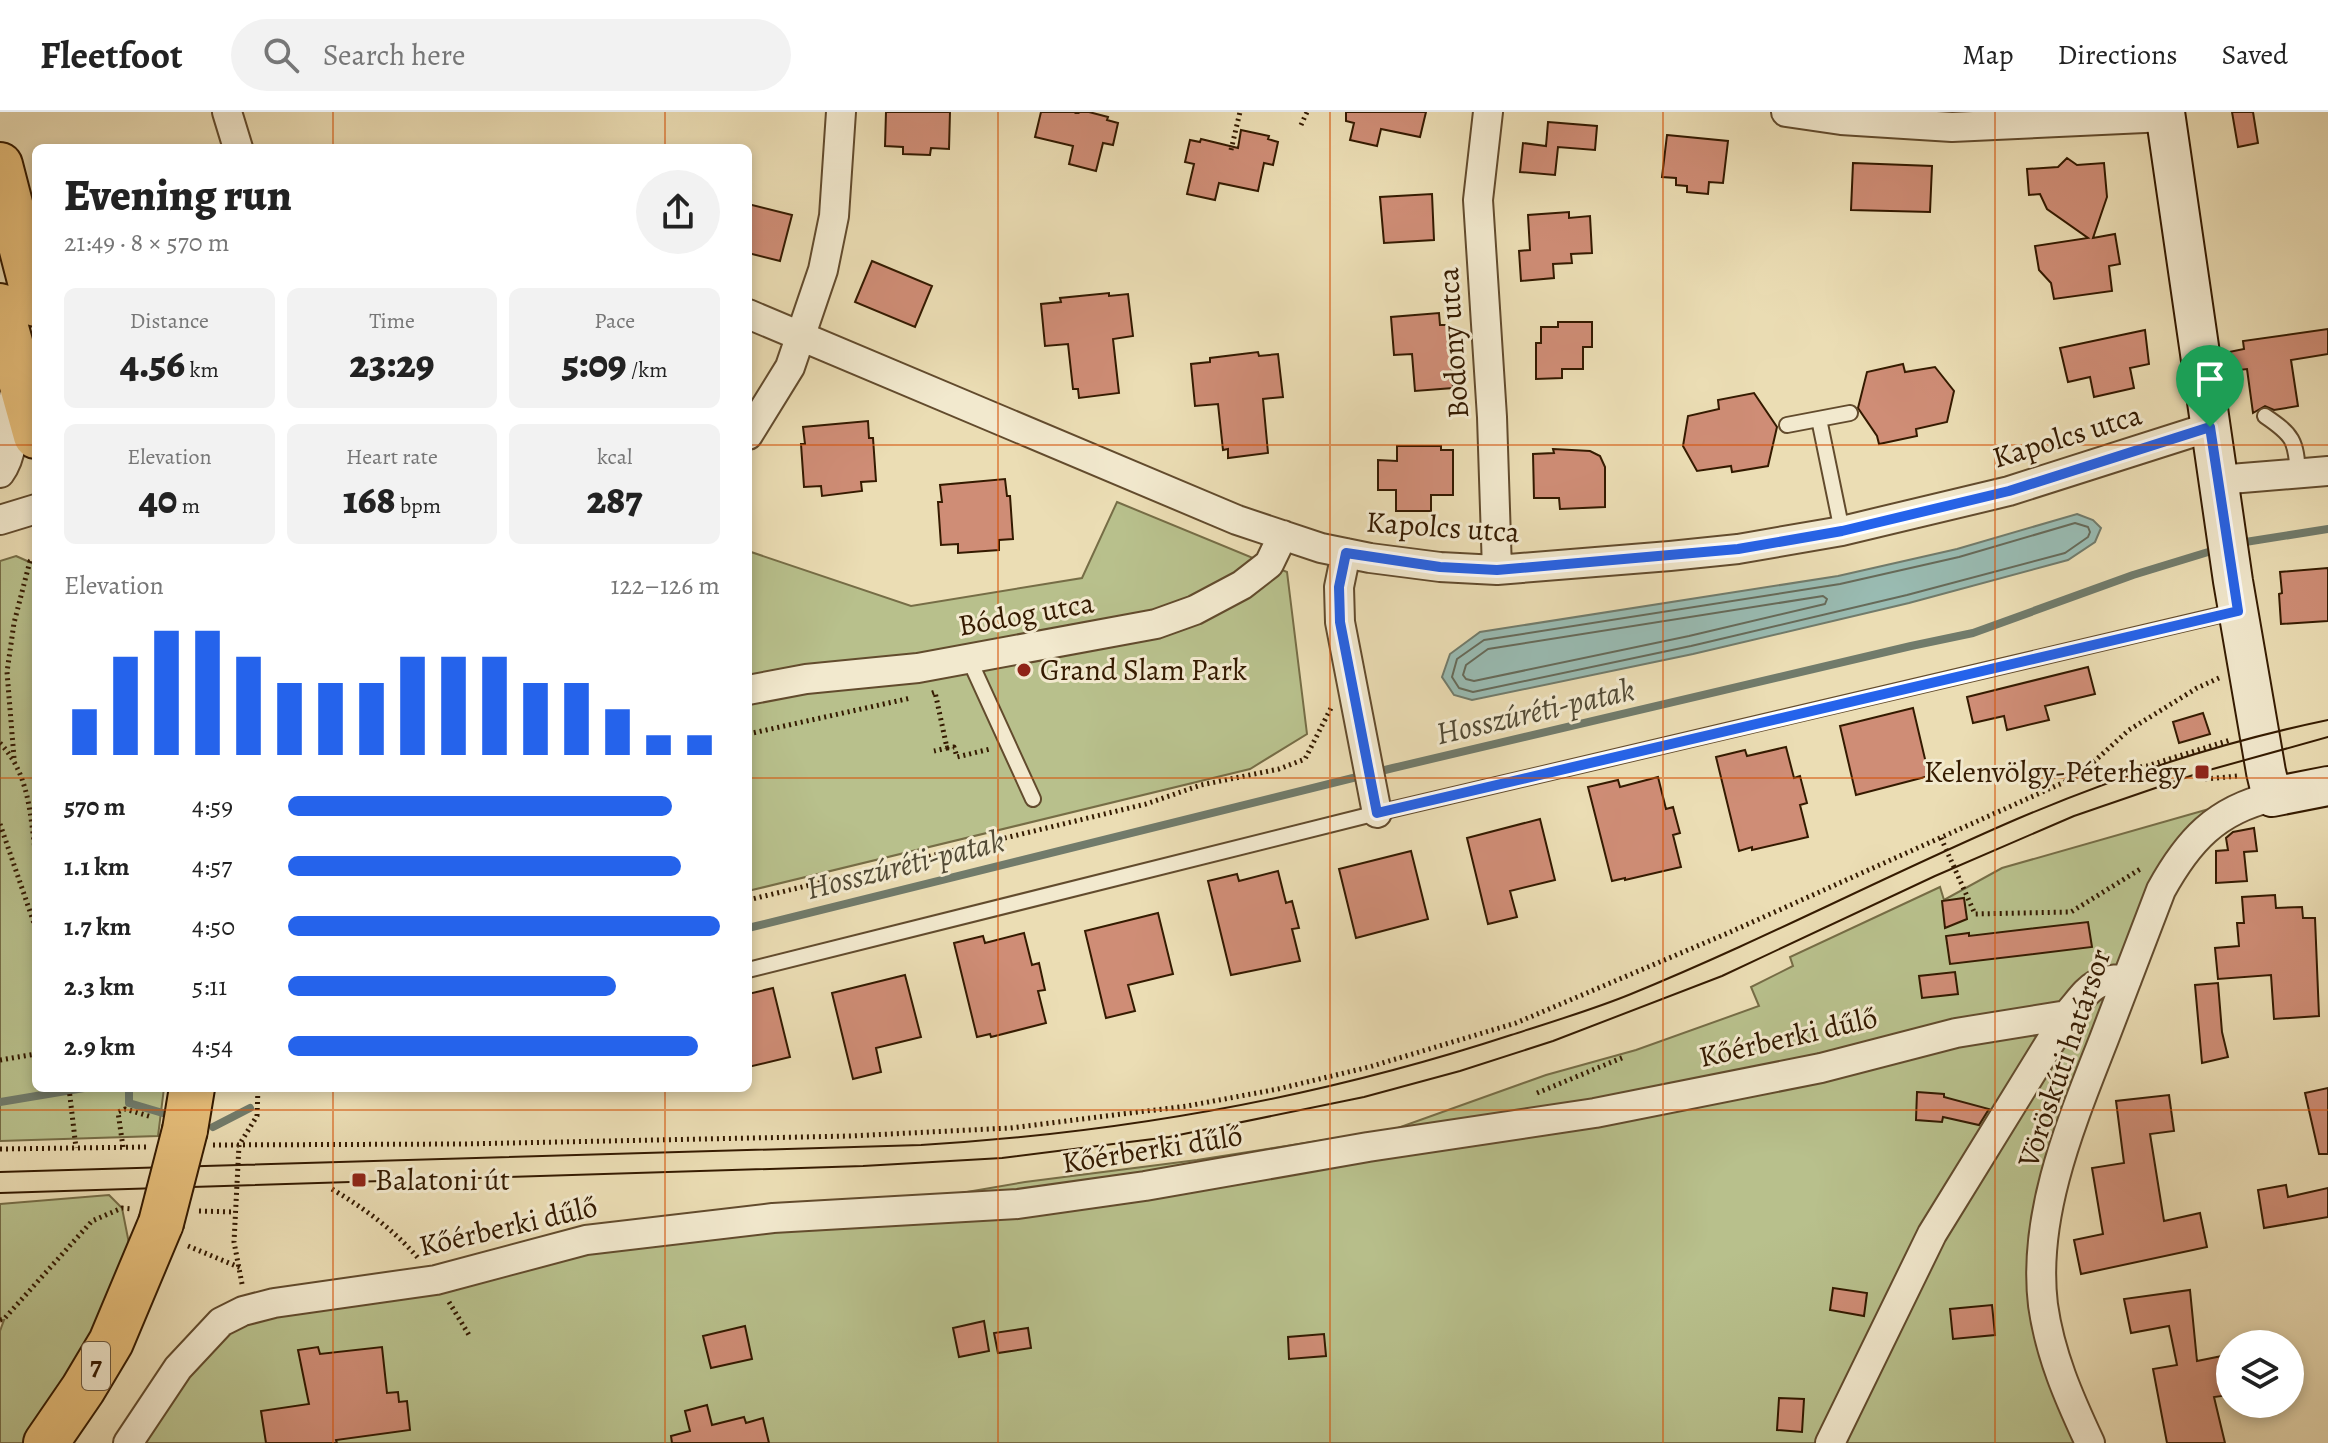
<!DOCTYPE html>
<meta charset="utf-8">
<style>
body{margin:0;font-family:Alegreya,serif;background:#f2f2f2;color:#222;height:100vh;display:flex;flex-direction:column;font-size:30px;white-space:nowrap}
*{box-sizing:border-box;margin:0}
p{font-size:26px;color:#767676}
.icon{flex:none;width:44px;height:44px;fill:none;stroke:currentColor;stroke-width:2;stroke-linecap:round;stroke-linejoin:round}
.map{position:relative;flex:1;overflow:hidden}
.sheet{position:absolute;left:32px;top:32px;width:720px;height:948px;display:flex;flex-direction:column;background:#fff;border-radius:12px;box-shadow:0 4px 12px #0003}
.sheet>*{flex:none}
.buttons{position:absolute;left:2216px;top:1218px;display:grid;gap:16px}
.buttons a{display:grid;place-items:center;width:88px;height:88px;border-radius:50%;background:#fff;box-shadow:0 4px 12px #0003;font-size:40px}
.pin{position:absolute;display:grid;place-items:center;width:68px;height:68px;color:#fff;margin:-82px -34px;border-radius:50% 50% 50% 0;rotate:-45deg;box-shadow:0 0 8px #0007}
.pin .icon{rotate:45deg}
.round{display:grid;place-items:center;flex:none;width:84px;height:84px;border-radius:42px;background:#f2f2f2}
.summary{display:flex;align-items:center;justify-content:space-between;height:136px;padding:0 32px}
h1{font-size:44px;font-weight:800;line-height:60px}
.figures{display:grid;grid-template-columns:repeat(3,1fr);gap:12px;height:136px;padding:8px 32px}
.figures div{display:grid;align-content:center;border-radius:12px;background:#f2f2f2;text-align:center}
.figures b{font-size:40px;font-weight:800}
.figures small{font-size:22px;font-weight:400}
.figures p{font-size:22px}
.chart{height:224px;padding:16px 32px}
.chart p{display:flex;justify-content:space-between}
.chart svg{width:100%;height:144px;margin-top:8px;stroke:#2563eb;stroke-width:6}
ul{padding:0 32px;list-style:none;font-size:26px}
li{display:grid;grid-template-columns:128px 96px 1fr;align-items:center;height:60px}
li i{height:20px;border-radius:10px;background:#2563eb}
header{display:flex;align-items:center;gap:48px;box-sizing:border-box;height:112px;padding:0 40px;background:#fff;border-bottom:2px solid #e0e0e0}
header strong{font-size:38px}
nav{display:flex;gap:44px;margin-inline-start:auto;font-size:28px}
.search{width:560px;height:72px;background:#f2f2f2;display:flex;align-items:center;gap:20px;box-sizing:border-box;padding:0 28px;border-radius:44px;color:#767676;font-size:30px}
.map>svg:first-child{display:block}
.green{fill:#b8c08c;stroke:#766d46;stroke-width:2}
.water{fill:#99bbb2;stroke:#717b6b;stroke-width:2}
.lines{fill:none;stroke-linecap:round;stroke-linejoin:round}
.shore{stroke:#666a59;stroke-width:2}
.stream{stroke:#717b6b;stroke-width:8}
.building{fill:#cf8d76;stroke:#341a00;stroke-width:2}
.lane-casing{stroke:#624b2d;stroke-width:18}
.street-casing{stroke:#624b2d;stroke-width:32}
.secondary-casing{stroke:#341a00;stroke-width:42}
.primary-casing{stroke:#341a00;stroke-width:48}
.path{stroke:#341a00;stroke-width:5;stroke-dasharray:2 4;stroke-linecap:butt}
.lane{stroke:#f2e9ce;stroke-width:14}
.street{stroke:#f2e9ce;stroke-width:28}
.secondary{stroke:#f2e9ce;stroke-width:38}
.primary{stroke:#e6be7a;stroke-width:44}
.tram{stroke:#341a00;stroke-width:2}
.primary-bridge-casing{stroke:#341a00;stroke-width:48;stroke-linecap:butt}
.primary-bridge{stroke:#e6be7a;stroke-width:44}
.route-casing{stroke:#fff;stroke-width:16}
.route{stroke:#2563eb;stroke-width:10}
.grid{fill:none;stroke:#d6530b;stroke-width:2;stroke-opacity:0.55}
.poi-dot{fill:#8f2418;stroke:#f2e9ce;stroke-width:3}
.labels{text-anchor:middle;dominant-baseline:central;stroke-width:6;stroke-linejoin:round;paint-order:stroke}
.shield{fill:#f2e9ce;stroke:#6d583e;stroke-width:2}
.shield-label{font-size:28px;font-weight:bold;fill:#341a00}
.street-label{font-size:30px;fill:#341a00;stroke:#f2e9ce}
.poi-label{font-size:30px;fill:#341a00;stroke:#f2e9ce;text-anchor:start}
.water-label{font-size:32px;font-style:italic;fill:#524a35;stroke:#f2e9ce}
</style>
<header>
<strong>Fleetfoot</strong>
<div class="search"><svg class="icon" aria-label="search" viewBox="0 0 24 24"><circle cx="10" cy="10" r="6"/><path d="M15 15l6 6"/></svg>Search here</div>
<nav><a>Map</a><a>Directions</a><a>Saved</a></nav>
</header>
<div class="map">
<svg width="2328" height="1331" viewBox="0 0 2328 1331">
<rect width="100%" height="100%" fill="#ebddb4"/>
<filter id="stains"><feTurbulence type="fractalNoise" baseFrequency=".0025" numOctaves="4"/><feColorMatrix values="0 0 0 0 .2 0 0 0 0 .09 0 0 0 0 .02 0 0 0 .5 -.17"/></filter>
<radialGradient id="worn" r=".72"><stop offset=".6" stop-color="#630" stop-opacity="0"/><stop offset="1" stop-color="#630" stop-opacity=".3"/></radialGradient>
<path class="green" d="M1117 390 1287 460 1307 622 1250 657 748 779V439L911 494 1082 466Z
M16 444 36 453V976H164L158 1024 0 1029V449Z
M2209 697 2214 710 2198 725 2071 1012 2041 1163 2090 1331H128L221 1210 586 1128 838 1102 1025 1070 1197 1048 1395 1017 1546 963 1636 938 1759 894 1751 875 1793 854 1790 845 1940 775 1944 788 2002 756Z
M109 1083 122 1096 137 1172 46 1331H0V1219L4 1208H0V1092Z"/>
<path class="water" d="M2077 402 2093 408 2101 416 2095 430 2068 448 1909 491 1693 542 1472 588 1454 583 1442 565 1450 542 1480 520 1838 464 1957 437Z"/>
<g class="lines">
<path class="shore" d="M2075 411 2088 415 2090 420 2088 425 2065 441 1907 483 1691 534 1473 580 1459 576 1452 565 1457 547 1484 528 1840 472 1959 445Z
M1823 484 1827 487 1825 492 1689 524 1474 569 1466 567 1463 563 1466 553 1488 537Z"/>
<path class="stream" d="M2239 431 2328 417
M748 816 1393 656 1911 534 1973 521 2133 463 2218 437
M129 976V991L166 1002
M0 990 84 976
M213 1015 250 996"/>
</g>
<path class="building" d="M886 0H950L949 37 931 36 930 43 903 42V35L885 34Z
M1041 0H1089L1108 5 1107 8 1118 11 1113 33 1103 31 1096 59 1069 52 1073 34 1035 25Z
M1346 0H1426L1420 25 1381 17 1377 34 1350 28 1354 11 1346 9Z
M2232 0H2253L2258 31 2238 35Z
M1548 10 1597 14 1595 38 1558 35 1555 63 1520 60 1523 31 1546 34Z
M1241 18 1269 24 1268 27 1278 30 1273 53 1264 51 1258 79 1219 71 1215 88 1187 82 1194 52 1185 50 1190 28 1200 30 1201 27 1238 36Z
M1667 23 1728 29 1723 71 1709 70 1708 82 1687 80V74L1676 73V66L1662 65Z
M2067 46 2077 53 2104 51 2107 85 2093 126 2115 122 2120 152 2109 154 2112 179 2054 187 2051 171 2039 158 2035 134 2088 126 2047 97 2040 82 2029 83 2027 57 2058 55Z
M1853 51 1932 54 1930 100 1851 98Z
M1432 82 1434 128 1384 131 1380 85Z
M748 92 792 103 780 149 748 141Z
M1569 100V106L1590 104 1592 141 1571 142 1572 151 1553 152 1554 166 1521 169 1519 139 1530 138 1528 103Z
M872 149 932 174 915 215 855 190Z
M1109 181V184L1128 182 1133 224 1113 227 1119 281 1079 286 1078 277H1073L1068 232 1045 234 1041 192 1061 190 1060 186Z
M1439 201 1440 213H1448L1453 276 1415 279 1412 242 1394 243 1391 205Z
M1558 210H1592V235H1583V257H1562V266L1536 267V231H1541V215H1558Z
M2328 217V242L2291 248 2298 294 2274 298 2265 294 2253 301 2247 257 2231 259 2229 240 2244 237 2243 229Z
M2145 218 2149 252 2130 256 2134 276 2094 285 2090 265 2068 270 2060 236Z
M1258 240 1259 244 1278 242 1283 285 1263 287 1268 341 1228 346V337L1223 338 1218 292 1195 294 1191 252 1210 250V246Z
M1903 252 1905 260 1935 255 1954 279 1947 310 1916 317 1917 324 1879 332 1877 324 1858 296 1867 260Z
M1754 281 1777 315 1768 354 1732 360 1731 354 1697 359 1683 334 1688 304 1719 297 1718 288Z
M868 309 869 326H873L876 369 861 370 862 379 822 384 821 374 804 375 801 332H805L803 315Z
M1397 334H1441V338H1453V383H1431V399H1396V378H1378V348L1397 349Z
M1553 337 1590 339 1600 344 1605 355V395L1560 397 1559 386H1534L1533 342 1554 341Z
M1005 367 1007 384H1010L1013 427 999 428V438L958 441V432L941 433 938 390H942L940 373Z
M2328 456V509L2281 512 2279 482 2282 481 2280 460Z
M2088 555 2095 582 2045 594 2049 608 2007 618 2004 604 1973 611 1967 585Z
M1913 596 1929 664 1856 683 1840 614Z
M2203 601 2210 622 2179 631 2173 610Z
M1786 635 1794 666 1800 664 1807 691 1800 693 1808 725 1752 738V735L1739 739 1716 645 1745 638 1747 644Z
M1658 665 1666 697 1673 695 1680 721 1673 723 1681 755 1625 768V766L1612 769 1588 675 1618 668 1620 675Z
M1540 707 1555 768 1510 779 1517 805 1488 812 1467 726Z
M2254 716 2257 739 2244 740 2247 769 2216 771V739L2228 738 2226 726 2233 720Z
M1411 739 1428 807 1356 826 1339 757Z
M1278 759 1286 791 1292 789 1299 816 1292 817 1300 849 1231 863 1208 769 1237 762 1239 769Z
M2275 783 2276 796 2302 795 2303 806H2315L2319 904 2274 907 2271 863 2218 867 2215 836 2239 834 2237 811H2244L2242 785Z
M1964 786 1967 807 1945 816 1942 789Z
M1158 801 1173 862 1128 873 1135 899 1106 906 1085 819Z
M2088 810 2092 835 1950 852 1946 824 1969 821V824Z
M1024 821 1032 853 1039 851 1045 878 1038 879 1046 911 991 925 990 922 977 925 954 831 983 824 985 831Z
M1955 860 1958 882 1922 886 1919 864Z
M905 863 921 925 876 936 881 960 853 967 832 881Z
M2218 871 2222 920 2228 945 2202 951 2195 873Z
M773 876 790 945 748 955V882Z
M2328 976V1042H2319L2305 981Z
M1917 980 1944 982V985L1989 997 1979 1013 1943 1005 1942 1010 1916 1008Z
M2169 983 2174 1019 2150 1022 2164 1109 2200 1101 2207 1135 2081 1162 2074 1128 2103 1122 2092 1056 2124 1051 2116 989Z
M2286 1073 2288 1085 2328 1076V1105L2264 1116 2258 1078Z
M1833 1176 1867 1181 1864 1204 1830 1198Z
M2190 1178 2197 1249 2222 1244 2229 1283 2214 1285 2225 1331H2167L2153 1257 2177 1253 2169 1214 2131 1221 2124 1187Z
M1992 1193 1995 1223 1953 1227 1950 1197Z
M984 1209 989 1239 959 1245 953 1216Z
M745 1214 752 1247 711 1256 703 1224Z
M1028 1216 1031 1236 998 1241 994 1221Z
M1324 1222 1326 1244 1289 1247 1288 1225Z
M318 1235 320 1242 382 1235 387 1281 398 1280 399 1290 407 1289 410 1318 336 1328 337 1331H266L261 1299 309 1292 298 1238Z
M1779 1286 1804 1287 1802 1320 1777 1318Z
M707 1293 712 1313 744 1305 746 1311 763 1306 769 1331H672L671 1324 690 1319 685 1299Z"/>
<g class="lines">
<g class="lane-casing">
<path id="lane" d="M2265 304C2293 323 2296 328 2298 362
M1819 307 1842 419
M1787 313 1850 301
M969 547 1033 687
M748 858 1377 701 2237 499"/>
</g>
<g class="street-casing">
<path id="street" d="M227 0 238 36
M1488 0 1478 88 1492 305 1497 458
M1786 0 1841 8 1952 15 2166 5
M748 202 1237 408 1321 436 1370 446 1440 455 1497 458 1670 444 1738 437 1842 419 2009 379 2210 315
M748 323 790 255 823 158 834 104 841 0
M0 361C15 341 13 308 14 284
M2218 368 2328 359
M0 408 36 397
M1346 441 1339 475 1340 510 1377 701
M748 578 806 567 918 556 1156 512 1195 498 1242 473 1269 452 1283 423
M128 1331 178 1256 221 1210 243 1199 274 1191 436 1168 586 1128 773 1106 1018 1092 1145 1074 1368 1035 1595 1001 1821 956 1956 921 2067 903C2089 878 2092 866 2127 867
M1830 1331 1932 1122 2067 903
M2090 1331C2069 1286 2050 1243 2043 1193 2032 1102 2072 1009 2104 927 2123 877 2142 828 2161 778 2188 729 2216 698 2272 685"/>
</g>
<g class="secondary-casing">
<path id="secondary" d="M2165 0 2233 469 2266 660 2272 685 2328 674"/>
</g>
<g class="primary-casing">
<path id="primary" d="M0 53 36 192
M0 194 36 324
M185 1018 192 976
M46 1331 83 1277 111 1230 161 1111"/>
</g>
<path class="path" d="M1077 2V0
M1301 13 1307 0
M1231 38 1240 0
M932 581 935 580 947 636 934 639
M748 622 911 586
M0 631C30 663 30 703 36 745
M947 636 954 635 957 645 990 637
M14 646 7 560 14 511 30 449 36 446
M2081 664 2147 654 2230 628
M2205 667 2238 664
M0 712 36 817
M1941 726 1975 802 2071 800 2142 756
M748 788 1146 692 1201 673 1279 657 1305 647 1331 596
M0 948 36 942
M69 976 76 1036
M1537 981 1624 945
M213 1033 461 1032 850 1024 1010 1016 1187 994 1278 977 1369 955 1516 911 1728 821 2078 664 2129 618 2197 576 2219 566
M123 1035 118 1000 125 997 152 1005
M0 1037 147 1035
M332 1077C365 1097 393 1117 418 1146
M199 1099 235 1100
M188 1134 241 1156
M242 1172 234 1130 239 1033 257 1004 258 976
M449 1190 469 1223
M0 1208 4 1207 92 1109 122 1096 133 1097"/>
<use href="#lane" class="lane"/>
<use href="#street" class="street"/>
<use href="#secondary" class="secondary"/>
<use href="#primary" class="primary"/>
<path class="tram" d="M0 1060 921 1033C1122 1021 1319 986 1511 923 1551 910 1592 898 1631 882 1761 829 1887 763 2017 707 2116 665 2222 630 2328 608
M0 1081 863 1054 1002 1046 1169 1025 1364 985 1460 959 1553 929 1722 864 1935 764 2074 704 2202 660 2328 625"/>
<g class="primary-bridge-casing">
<path id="primary-bridge" d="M161 1111 185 1018"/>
</g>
<use href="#primary-bridge" class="primary-bridge"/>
</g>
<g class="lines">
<g class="route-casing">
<path id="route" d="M2210 315 2238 499 1377 701 1340 510 1339 475 1346 441 1440 455 1497 458 1738 437 1842 419 2009 379Z"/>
</g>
<use href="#route" class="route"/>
</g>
<path class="grid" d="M333 0V36M665 0V36M998 0V1331M1330 0V1331M1663 0V1331M1995 0V1331M0 333H36M748 333H2328M0 666H36M748 666H2328M333 976V1331M665 976V1331M0 998H2328"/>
<g class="poi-dot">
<circle cx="1024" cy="558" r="8"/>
<rect x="2194" y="652" width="16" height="16" rx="4"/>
<rect x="351" y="1060" width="16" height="16" rx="4"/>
</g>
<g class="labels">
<rect class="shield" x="82" y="1230" width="28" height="48" rx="6"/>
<g class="shield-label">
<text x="96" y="1254">7</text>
</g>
<g class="street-label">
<text transform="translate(1453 231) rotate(-94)">Bodony utca</text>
<text transform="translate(2067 324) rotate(-17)">Kapolcs utca</text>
<text transform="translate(1443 415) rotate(4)">Kapolcs utca</text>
<text transform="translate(1026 502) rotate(-10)">Bódog utca</text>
<text transform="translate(1788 925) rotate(-13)">Kőérberki dűlő</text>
<text transform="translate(2064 946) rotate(-71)">Vöröskúti határsor</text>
<text transform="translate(1152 1037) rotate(-9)">Kőérberki dűlő</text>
<text transform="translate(508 1114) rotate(-13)">Kőérberki dűlő</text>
</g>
<g class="poi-label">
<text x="1040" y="558">Grand Slam Park</text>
<text x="2186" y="660" text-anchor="end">Kelenvölgy-Péterhegy</text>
<text x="375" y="1068">Balatoni út</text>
</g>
<g class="water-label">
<text transform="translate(1535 599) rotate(-13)">Hosszúréti-patak</text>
<text transform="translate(905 752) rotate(-14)">Hosszúréti-patak</text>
</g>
</g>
<rect width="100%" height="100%" filter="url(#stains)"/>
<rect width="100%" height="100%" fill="url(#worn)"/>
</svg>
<div class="buttons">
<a><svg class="icon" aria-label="layers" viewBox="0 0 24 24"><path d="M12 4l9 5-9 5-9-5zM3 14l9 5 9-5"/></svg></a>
</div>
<div class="pin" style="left:2210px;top:315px;background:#1e9e55"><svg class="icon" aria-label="arrive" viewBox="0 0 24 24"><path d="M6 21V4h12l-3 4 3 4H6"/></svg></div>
<section class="sheet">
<div class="summary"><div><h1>Evening run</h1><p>21:49 · 8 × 570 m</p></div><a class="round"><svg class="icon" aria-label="share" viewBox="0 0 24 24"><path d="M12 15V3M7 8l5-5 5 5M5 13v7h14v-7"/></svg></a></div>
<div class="figures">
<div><p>Distance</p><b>4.56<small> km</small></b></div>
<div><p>Time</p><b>23:29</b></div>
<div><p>Pace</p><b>5:09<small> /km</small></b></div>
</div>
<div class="figures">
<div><p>Elevation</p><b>40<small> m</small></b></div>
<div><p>Heart rate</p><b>168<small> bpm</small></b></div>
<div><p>kcal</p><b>287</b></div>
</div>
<div class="chart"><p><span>Elevation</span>122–126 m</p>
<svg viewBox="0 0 160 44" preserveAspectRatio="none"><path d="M5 44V30M15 44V14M25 44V6M35 44V6M45 44V14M55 44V22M65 44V22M75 44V22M85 44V14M95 44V14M105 44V14M115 44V22M125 44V22M135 44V30M145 44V38M155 44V38"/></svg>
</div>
<ul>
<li><b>570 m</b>4:59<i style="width:89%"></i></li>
<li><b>1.1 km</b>4:57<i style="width:91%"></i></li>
<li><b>1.7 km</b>4:50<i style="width:100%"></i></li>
<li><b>2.3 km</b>5:11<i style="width:76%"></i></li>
<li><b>2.9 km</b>4:54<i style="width:95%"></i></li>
</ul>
</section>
</div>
